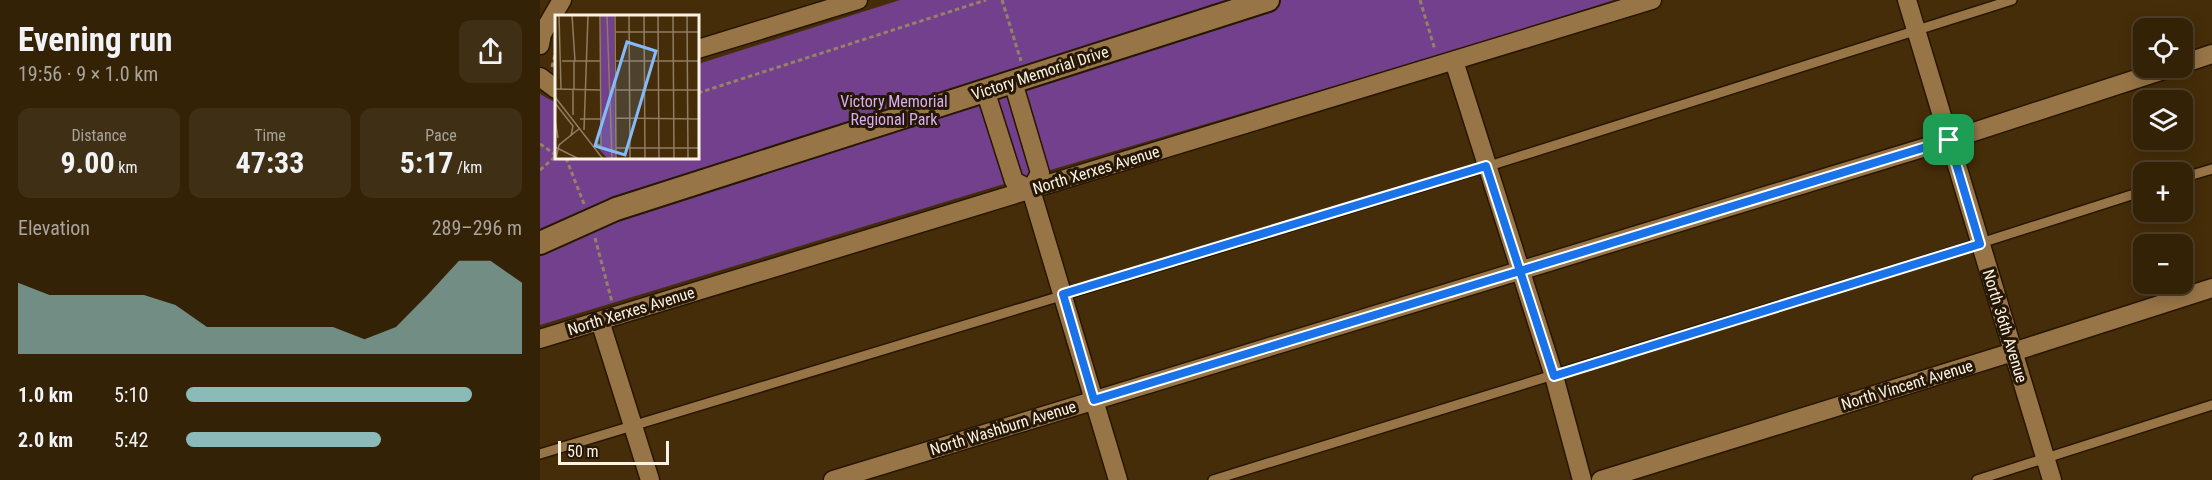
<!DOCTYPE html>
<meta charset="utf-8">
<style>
body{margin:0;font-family:"Roboto Condensed",sans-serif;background:#3f2f15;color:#f1f3f6;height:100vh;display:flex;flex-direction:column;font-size:22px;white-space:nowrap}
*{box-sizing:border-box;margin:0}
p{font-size:20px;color:#a9a49b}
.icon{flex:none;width:33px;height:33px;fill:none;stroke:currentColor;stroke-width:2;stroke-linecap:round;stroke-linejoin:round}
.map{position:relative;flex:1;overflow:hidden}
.sheet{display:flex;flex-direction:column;background:#342207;width:540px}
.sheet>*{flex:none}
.fabs{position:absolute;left:1593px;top:18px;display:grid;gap:12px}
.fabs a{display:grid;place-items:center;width:60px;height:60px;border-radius:12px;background:#342207;box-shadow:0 3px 15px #0003,0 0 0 2px #4e3f28;font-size:30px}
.scale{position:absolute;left:18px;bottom:15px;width:111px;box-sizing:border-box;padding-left:6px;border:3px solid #fef2e4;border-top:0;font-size:16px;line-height:21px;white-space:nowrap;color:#fef2e4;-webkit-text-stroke:4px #251705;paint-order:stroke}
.pin{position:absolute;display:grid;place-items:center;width:51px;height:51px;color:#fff;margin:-26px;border-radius:12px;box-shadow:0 3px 9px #0006}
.round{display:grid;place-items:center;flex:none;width:63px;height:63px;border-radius:12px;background:#3f2f15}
.overview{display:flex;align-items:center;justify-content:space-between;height:102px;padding:0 18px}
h1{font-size:33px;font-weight:700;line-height:45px}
.stats{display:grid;grid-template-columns:repeat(3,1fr);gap:9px;height:102px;padding:6px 18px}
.stats div{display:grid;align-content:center;border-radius:12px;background:#3f2f15;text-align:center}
.stats b{font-size:30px;font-weight:700}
.stats small{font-size:16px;font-weight:400}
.stats p{font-size:16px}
.chart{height:168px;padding:12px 18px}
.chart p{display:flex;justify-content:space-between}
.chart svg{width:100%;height:108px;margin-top:6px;fill:#8bbbb9;opacity:.7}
ul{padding:0 18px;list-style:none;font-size:20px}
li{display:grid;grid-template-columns:96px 72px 1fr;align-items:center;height:45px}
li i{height:15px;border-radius:8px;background:#8bbbb9}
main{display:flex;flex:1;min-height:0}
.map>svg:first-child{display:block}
.green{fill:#72408d}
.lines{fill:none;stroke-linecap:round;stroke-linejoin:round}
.service-casing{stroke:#271701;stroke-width:12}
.minor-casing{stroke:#271701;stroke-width:21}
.tertiary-casing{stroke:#271701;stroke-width:26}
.path{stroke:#948166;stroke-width:3;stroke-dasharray:4.5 3;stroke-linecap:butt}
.service{stroke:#987547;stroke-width:9}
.minor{stroke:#987547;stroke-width:18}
.tertiary{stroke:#987547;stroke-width:22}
.route-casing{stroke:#fff;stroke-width:12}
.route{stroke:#1a73e8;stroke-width:8}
.labels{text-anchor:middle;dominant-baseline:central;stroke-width:6;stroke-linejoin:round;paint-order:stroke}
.street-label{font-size:16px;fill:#fef2e4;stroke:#251705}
.park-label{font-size:16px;fill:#d9adf4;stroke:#251705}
.inset-road{fill:none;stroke:#907c61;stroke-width:1.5}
.view{fill:#84bcfb;fill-opacity:0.15;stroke:#84bcfb;stroke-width:3}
.inset-edge{fill:none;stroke:#fef2e4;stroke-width:3}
</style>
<main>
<section class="sheet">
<div class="overview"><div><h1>Evening run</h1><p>19:56 · 9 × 1.0 km</p></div><a class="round"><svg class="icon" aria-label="share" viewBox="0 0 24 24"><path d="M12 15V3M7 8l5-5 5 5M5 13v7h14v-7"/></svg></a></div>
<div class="stats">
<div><p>Distance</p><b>9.00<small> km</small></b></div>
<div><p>Time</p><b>47:33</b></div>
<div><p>Pace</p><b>5:17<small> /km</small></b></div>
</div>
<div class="chart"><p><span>Elevation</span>289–296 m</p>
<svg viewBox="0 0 160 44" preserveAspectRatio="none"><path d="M0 44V15L10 20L20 20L30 20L40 20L50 24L60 33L70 33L80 33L90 33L100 33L110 38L120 33L130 20L140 6L150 6L160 15V44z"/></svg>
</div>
<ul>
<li><b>1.0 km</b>5:10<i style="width:85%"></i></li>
<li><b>2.0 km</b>5:42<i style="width:58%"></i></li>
</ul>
</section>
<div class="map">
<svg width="1672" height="480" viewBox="0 0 1672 480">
<rect width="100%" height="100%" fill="#462d09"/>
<path class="green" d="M360 0H1074L913 51 500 173 0 325V94L16 103V158H158V64Z"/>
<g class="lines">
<g class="service-casing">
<path id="service" d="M1642 178 1672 169
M0 454 946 167 1472 0
M673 480 1422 249 1604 191
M1437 480 1672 405"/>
</g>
<g class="minor-casing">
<path id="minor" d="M1367 0 1512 480
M0 45 2 34 22 0
M158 49 318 0
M914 61 1014 376 1042 480
M1642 64 1672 54
M0 77 16 89
M473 82 500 173 491 190 578 480
M445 90 474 181 491 190
M60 321 110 480
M0 339 1112 0
M293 480 1409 140 1630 68
M1061 480 1473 352 1672 288"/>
</g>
<g class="tertiary-casing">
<path id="tertiary" d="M0 243 76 209 728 0"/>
</g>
<path class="path" d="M462 0 481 61
M880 0 895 50
M12 67 16 51
M158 93 446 0
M0 144 16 155
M26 158 44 204
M0 170 16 156
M55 238 72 302"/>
<use href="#service" class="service"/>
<use href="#minor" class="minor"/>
<use href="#tertiary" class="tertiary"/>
</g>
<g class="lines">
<g class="route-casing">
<path id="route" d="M1409 140 980 271 946 166 523 294 554 400 980 271 1014 376 1440 244 1409 140"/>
</g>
<use href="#route" class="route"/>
</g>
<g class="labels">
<g class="street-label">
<text transform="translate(500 73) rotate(-18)">Victory Memorial Drive</text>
<text transform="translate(556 170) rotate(-17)">North Xerxes Avenue</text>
<text transform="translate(91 311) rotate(-17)">North Xerxes Avenue</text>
<text transform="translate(1465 326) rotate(73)">North 36th Avenue</text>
<text transform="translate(1367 385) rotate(-17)">North Vincent Avenue</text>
<text transform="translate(463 428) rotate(-17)">North Washburn Avenue</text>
</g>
<g class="park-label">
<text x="354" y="101">Victory Memorial<tspan x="354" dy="18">Regional Park</tspan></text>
</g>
</g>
<g transform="translate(15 15)">
<rect width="144" height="144" fill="#462d09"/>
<path d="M46 0H59L60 144H53L42 132H46Z" fill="#72408d"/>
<path class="inset-road" d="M4 0 6 75M17 0 20 46M52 0 57 144M60 0 61 144M74 0 75 144M89 0 90 144M103 0 104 144M118 0 119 144M132 0 133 144M60 17H144M7 46H46M60 46H144M0 74 46 75M19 75V46M61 75H144M0 82 48 144M0 88 18 111 16 121M18 100V75M60 103 144 104M0 104 3 123M25 104H46M29 115 33 0M40 128 46 131 45 0M0 132 24 144M61 133H144M1 144 4 130 25 113"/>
<path class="view" d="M72 27 101 36 70 140 40 131Z"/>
<rect width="144" height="144" class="inset-edge"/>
</g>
</svg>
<div class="fabs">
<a><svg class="icon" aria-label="locate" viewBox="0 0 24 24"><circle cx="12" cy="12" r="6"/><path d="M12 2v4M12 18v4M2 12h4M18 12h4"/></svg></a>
<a><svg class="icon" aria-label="layers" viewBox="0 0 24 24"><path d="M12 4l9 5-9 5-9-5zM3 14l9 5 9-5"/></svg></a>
<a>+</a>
<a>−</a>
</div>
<div class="scale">50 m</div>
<div class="pin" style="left:1409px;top:140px;background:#1e9e55"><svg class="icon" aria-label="arrive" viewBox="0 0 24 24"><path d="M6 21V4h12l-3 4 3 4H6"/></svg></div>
</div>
</main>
